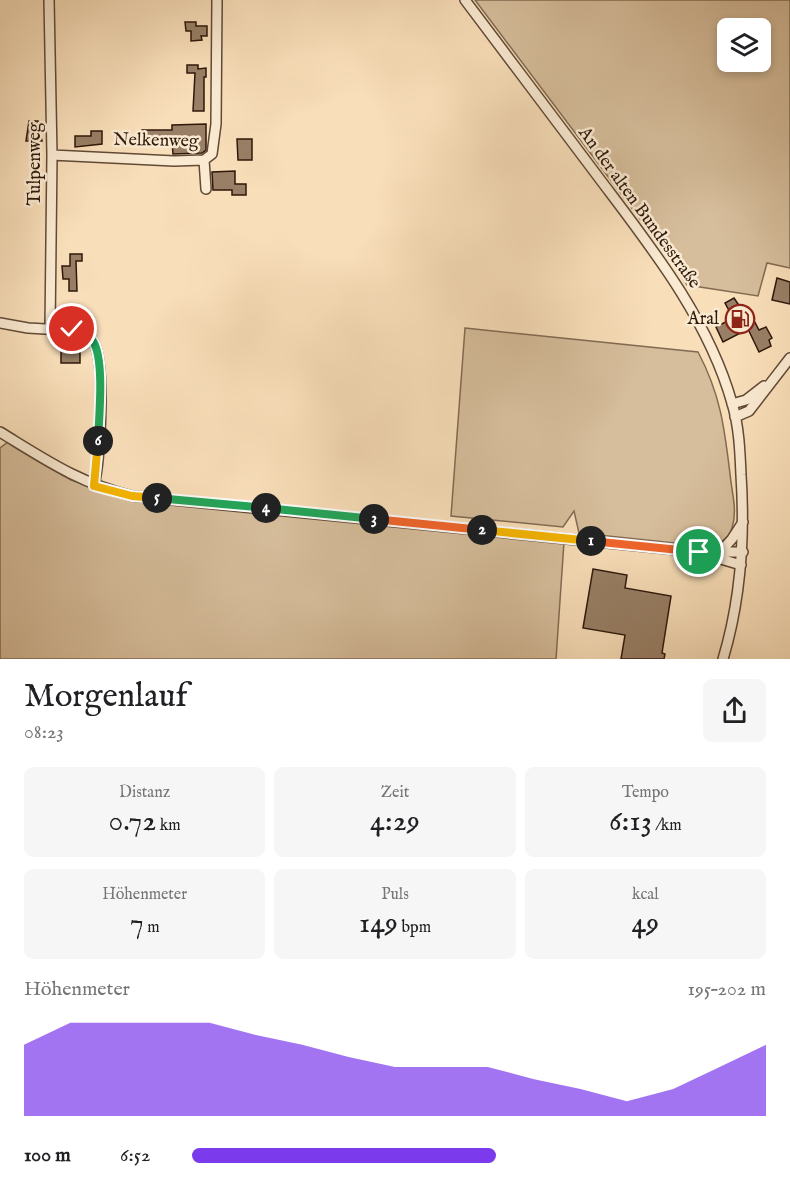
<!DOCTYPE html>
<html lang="de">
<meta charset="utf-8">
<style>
body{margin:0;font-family:"IM FELL English",serif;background:#f6f6f6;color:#202124;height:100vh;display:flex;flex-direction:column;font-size:22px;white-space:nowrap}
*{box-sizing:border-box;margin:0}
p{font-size:20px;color:#757577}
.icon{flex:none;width:33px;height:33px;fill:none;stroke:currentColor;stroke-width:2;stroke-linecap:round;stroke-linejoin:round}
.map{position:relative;height:659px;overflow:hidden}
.sheet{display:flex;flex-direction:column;background:#fff;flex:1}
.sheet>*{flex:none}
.tools{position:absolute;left:717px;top:18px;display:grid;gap:12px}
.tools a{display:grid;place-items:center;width:54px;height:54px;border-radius:9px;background:#fff;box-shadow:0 3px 9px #0003;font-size:30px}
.pin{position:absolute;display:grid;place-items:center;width:51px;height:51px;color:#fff;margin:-26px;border:3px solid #fff;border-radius:50%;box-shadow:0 2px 6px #0007}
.km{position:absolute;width:30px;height:30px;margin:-15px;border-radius:50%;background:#222;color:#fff;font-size:16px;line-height:30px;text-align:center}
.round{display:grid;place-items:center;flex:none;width:63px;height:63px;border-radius:9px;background:#f6f6f6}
.head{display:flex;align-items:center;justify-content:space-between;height:102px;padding:0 24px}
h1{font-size:33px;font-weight:600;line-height:45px}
.metrics{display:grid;grid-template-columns:repeat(3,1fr);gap:9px;height:102px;padding:6px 24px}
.metrics div{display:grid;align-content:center;border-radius:9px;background:#f6f6f6;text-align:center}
.metrics b{font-size:30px;font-weight:600}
.metrics small{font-size:16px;font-weight:400}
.metrics p{font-size:16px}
.chart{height:168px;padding:12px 24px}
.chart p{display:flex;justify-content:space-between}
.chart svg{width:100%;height:108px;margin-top:6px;fill:#7c3aed;opacity:.7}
ul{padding:0 24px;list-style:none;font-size:20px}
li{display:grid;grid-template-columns:96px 72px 1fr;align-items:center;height:45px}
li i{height:15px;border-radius:8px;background:#7c3aed}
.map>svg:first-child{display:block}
.green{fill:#d6bd9b;stroke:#826b53;stroke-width:1.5;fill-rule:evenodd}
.building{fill:#987f65;stroke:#2f190b;stroke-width:1.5}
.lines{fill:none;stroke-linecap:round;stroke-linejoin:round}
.minor-casing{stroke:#614a36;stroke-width:12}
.minor{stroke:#faead2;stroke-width:9}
.split-1-casing{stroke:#fff;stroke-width:12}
.split-2-casing{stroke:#fff;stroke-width:12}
.split-3-casing{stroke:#fff;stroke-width:12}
.split-4-casing{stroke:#fff;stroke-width:12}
.split-5-casing{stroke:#fff;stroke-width:12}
.split-6-casing{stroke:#fff;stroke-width:12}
.split-7-casing{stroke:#fff;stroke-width:12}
.split-1{stroke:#f0652b;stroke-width:8}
.split-2{stroke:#f5b400;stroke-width:8}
.split-3{stroke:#f0652b;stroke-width:8}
.split-4{stroke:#22a559;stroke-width:8}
.split-5{stroke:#22a559;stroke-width:8}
.split-6{stroke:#f5b400;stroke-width:8}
.split-7{stroke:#22a559;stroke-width:8}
.labels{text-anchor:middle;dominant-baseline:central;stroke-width:5;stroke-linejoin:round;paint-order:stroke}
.street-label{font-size:18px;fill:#2f190b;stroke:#faead2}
.poi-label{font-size:18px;fill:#2f190b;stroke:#faead2;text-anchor:end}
</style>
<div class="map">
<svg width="790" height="659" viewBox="0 0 790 659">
<rect width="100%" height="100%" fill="#f8deb9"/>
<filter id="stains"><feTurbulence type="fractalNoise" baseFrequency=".00333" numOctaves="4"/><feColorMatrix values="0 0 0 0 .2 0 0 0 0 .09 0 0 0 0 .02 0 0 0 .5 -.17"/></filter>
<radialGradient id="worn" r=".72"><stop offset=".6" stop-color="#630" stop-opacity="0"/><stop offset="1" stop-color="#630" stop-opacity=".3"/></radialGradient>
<path class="green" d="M475 0H790V268L767 263 758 296 687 285 671 260ZM728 28H760V62H728Z
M465 328 698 352C722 397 725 433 731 482 733 497 737 512 732 528 729 538 722 542 713 547L579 533 574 511 563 527 451 516Z
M8 442 71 480 102 491 564 542 556 659H0V448Z"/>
<path class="building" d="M185 22H196V26H207V36H201L202 40 191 41V31H186Z
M187 65H198V69L206 68V77H204V111H193L195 73H187Z
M29 121H38L42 141H26Z
M206 124V150L202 153 173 154 172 142H149V145H142V130H172V125Z
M91 131H102V144L75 147V136H91Z
M237 139H252V160H238Z
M235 171V184H246V195H232V190H213L212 172Z
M70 254H82V261H76L77 291H69V279H63L62 266H70Z
M777 278 790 282V304L772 300Z
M734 298 750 322 751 315 759 330 766 327 772 338 769 340 771 346 759 352 748 329 723 342 716 327 733 318 725 303Z
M61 350H80V363H61Z
M593 569 627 575 625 588 671 596 662 653 665 654 664 659H621L625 635 583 628Z"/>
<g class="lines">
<g class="minor-casing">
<path id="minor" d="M49 0 52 155 50 329
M465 0C510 59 554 119 599 178 651 247 708 318 732 403 739 426 740 451 741 475 745 537 741 599 723 659
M52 155 174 161 204 160 212 154 216 124 217 0
M204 160 206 189
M0 323 28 328 80 331C86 334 90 337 94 343 106 366 100 459 94 486
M732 404 746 400 764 386
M735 417 749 411 790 358
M0 432C46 460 79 483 132 496L699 552H743
M722 550 732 539 743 522
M704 554 741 565"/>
</g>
<use href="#minor" class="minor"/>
</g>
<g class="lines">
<g class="split-1-casing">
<path id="split-1" d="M591 541 699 552"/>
</g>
<g class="split-2-casing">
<path id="split-2" d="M482 530 591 541"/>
</g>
<g class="split-3-casing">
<path id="split-3" d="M374 519 482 530"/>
</g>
<g class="split-4-casing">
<path id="split-4" d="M266 508 374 519"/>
</g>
<g class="split-5-casing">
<path id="split-5" d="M157 498 266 508"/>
</g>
<g class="split-6-casing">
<path id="split-6" d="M98 441 94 486 132 496 157 498"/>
</g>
<g class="split-7-casing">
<path id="split-7" d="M72 329C82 331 90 334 95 345 104 367 99 417 98 441"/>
</g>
<use href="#split-1" class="split-1"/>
<use href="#split-2" class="split-2"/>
<use href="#split-3" class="split-3"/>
<use href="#split-4" class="split-4"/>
<use href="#split-5" class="split-5"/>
<use href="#split-6" class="split-6"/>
<use href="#split-7" class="split-7"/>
</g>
<defs>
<g id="fuel-ring" transform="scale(1.5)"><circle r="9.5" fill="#faead2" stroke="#8f2418" stroke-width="1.5"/><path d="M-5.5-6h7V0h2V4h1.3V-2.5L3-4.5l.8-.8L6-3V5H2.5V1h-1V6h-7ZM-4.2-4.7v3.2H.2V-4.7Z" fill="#8f2418"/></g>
</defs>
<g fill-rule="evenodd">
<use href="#fuel-ring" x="740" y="319"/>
</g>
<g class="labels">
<g class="street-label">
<text transform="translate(156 141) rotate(1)">Nelkenweg</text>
<text transform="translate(35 164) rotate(-90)">Tulpenweg</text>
<text transform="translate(639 208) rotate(54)">An der alten Bundesstraße</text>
</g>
<g class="poi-label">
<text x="719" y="319">Aral</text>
</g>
</g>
<rect width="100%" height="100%" filter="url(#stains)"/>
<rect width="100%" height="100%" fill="url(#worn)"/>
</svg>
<div class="tools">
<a><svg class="icon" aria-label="layers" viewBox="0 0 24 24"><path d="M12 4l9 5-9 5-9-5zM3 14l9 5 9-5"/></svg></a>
</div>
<div class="pin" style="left:699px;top:552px;background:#1e9e55"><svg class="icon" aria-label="arrive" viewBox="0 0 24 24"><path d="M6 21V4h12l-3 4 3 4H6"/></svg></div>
<div class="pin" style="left:72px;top:329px;background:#d93025"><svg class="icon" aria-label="check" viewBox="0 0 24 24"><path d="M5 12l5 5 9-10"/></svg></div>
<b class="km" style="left:591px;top:541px">1</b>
<b class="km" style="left:482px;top:530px">2</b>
<b class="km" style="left:374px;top:519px">3</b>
<b class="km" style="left:266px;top:508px">4</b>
<b class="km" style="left:157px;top:498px">5</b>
<b class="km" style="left:98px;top:441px">6</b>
</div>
<section class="sheet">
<div class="head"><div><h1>Morgenlauf</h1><p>08:23</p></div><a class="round"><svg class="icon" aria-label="share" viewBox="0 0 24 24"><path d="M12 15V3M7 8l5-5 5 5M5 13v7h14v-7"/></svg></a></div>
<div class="metrics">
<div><p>Distanz</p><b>0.72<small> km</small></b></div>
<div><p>Zeit</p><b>4:29</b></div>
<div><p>Tempo</p><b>6:13<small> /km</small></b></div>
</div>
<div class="metrics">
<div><p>Höhenmeter</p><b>7<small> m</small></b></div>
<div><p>Puls</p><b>149<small> bpm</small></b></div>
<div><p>kcal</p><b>49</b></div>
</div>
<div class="chart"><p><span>Höhenmeter</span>195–202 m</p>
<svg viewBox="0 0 160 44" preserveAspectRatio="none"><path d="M0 44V15L10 6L20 6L30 6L40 6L50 11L60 15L70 20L80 24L90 24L100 24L110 29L120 33L130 38L140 33L150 24L160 15V44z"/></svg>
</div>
<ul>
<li><b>100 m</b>6:52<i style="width:53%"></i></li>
</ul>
</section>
